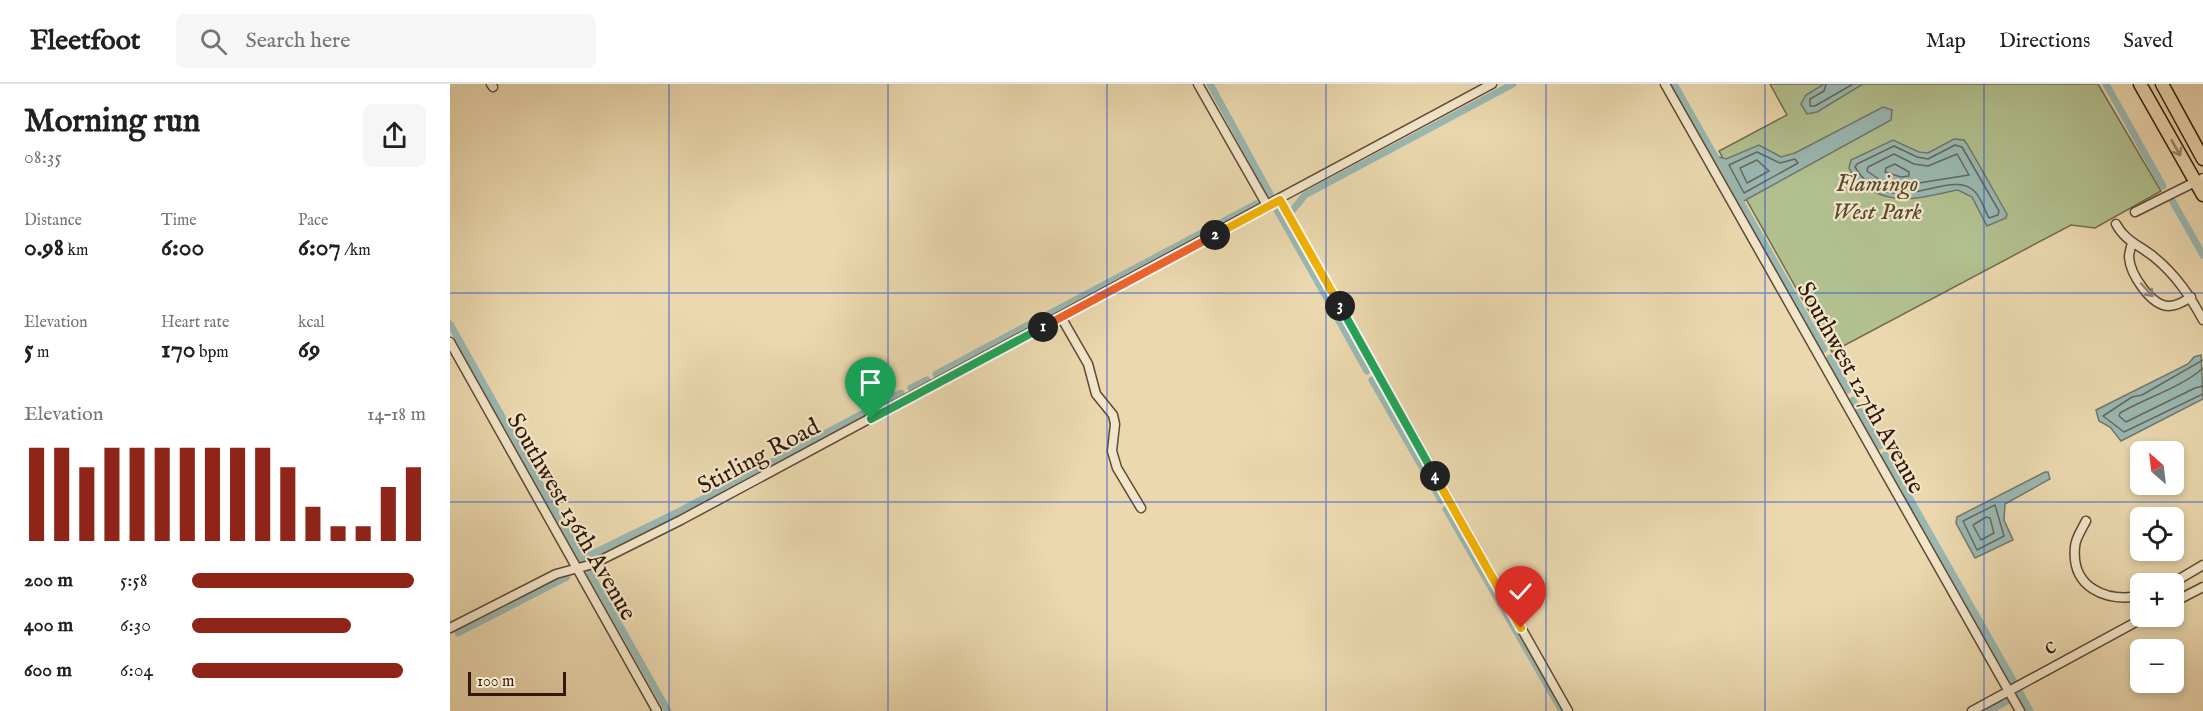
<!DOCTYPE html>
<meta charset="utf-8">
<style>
body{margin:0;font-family:"IM FELL English",serif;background:#f6f6f6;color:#202124;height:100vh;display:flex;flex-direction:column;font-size:22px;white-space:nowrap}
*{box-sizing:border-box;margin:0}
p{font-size:20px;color:#757577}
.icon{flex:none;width:33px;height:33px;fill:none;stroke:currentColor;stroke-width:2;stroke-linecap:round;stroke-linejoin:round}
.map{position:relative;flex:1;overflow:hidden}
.drawer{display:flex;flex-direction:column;background:#fff;width:450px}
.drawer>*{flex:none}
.needle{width:39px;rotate:332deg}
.tools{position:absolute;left:1680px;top:357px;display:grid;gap:12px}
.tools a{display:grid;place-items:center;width:54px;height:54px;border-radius:9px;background:#fff;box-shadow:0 3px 9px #0003;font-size:30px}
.scale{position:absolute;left:18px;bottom:15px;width:98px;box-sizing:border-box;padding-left:6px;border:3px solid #331808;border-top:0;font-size:16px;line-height:21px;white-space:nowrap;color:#331808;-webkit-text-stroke:4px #f2e6ca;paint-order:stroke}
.pin{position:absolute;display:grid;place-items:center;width:51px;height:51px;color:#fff;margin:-62px -26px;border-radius:50% 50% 50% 0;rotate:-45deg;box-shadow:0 0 6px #0007}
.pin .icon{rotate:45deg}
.km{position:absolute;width:30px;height:30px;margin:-15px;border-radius:50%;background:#222;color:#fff;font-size:16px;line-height:30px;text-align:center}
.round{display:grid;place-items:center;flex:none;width:63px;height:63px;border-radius:9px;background:#f6f6f6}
.headline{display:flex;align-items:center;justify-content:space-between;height:102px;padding:0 24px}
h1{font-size:33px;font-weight:700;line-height:45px}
.figures{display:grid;grid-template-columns:repeat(3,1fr);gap:9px;height:102px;padding:6px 24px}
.figures div{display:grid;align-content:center}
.figures b{font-size:26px;font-weight:700}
.figures small{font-size:16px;font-weight:400}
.figures p{font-size:16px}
.chart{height:168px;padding:12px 24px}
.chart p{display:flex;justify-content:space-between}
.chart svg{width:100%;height:108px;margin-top:6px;stroke:#8f2418;stroke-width:6}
ul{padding:0 24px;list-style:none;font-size:20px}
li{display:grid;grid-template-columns:96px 72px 1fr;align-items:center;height:45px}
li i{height:15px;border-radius:8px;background:#8f2418}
header{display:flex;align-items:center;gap:36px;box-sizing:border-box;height:84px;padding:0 30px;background:#fff;border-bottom:2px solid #e0e0e0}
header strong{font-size:28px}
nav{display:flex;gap:33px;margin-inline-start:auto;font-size:21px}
.search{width:420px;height:54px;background:#f6f6f6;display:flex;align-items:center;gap:15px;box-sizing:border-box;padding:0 21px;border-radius:9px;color:#757577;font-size:22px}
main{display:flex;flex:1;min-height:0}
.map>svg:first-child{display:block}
.green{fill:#b2c08f;stroke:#726c4c;stroke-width:1.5}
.water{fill:#9ab8b2;stroke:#71786e;stroke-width:1.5}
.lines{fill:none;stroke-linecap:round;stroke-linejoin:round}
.shore{stroke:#66685d;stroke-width:1.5}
.canal{stroke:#9ab8b2;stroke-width:7}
.minor-casing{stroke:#614832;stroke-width:11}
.highway-casing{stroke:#331808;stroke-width:15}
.minor{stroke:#f2e6ca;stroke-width:8}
.highway{stroke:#ebd8ae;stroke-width:12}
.oneway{stroke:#988263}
.oneway2{stroke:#9c8973}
.split-1-casing{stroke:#fff;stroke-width:12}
.split-2-casing{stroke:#fff;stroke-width:12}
.split-3-casing{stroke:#fff;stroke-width:12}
.split-4-casing{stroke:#fff;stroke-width:12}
.split-5-casing{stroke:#fff;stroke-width:12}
.split-1{stroke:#22a559;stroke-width:8}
.split-2{stroke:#f0652b;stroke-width:8}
.split-3{stroke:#f5b400;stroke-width:8}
.split-4{stroke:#22a559;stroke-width:8}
.split-5{stroke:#f5b400;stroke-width:8}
.grid{fill:none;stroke:#1d4ed8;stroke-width:1.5;stroke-opacity:0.55}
.labels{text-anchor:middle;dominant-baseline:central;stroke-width:4.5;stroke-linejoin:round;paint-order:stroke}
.park-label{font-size:24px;font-style:italic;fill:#594a30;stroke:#f2e6ca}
.street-label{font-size:24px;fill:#331808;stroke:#f2e6ca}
</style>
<header>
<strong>Fleetfoot</strong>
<div class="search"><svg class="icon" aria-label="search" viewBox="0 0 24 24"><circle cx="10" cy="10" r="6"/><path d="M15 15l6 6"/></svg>Search here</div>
<nav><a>Map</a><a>Directions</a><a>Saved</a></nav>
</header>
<main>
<section class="drawer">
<div class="headline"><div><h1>Morning run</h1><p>08:35</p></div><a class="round"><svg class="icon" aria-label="share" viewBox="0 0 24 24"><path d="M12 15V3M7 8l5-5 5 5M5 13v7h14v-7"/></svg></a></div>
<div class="figures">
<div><p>Distance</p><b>0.98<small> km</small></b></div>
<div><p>Time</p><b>6:00</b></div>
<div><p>Pace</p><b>6:07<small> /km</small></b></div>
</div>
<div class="figures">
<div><p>Elevation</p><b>5<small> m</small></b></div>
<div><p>Heart rate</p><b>170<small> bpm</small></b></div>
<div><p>kcal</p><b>69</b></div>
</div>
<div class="chart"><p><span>Elevation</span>14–18 m</p>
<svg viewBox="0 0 160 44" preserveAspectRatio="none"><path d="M5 44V6M15 44V6M25 44V14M35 44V6M45 44V6M55 44V6M65 44V6M75 44V6M85 44V6M95 44V6M105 44V14M115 44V30M125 44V38M135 44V38M145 44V22M155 44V14"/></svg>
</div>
<ul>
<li><b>200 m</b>5:58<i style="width:95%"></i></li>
<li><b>400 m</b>6:30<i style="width:68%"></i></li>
<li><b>600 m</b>6:04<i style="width:90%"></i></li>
</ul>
</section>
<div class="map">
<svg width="1753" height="627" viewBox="0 0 1753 627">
<rect width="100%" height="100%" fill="#ebd8ae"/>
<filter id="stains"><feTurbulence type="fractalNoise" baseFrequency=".00333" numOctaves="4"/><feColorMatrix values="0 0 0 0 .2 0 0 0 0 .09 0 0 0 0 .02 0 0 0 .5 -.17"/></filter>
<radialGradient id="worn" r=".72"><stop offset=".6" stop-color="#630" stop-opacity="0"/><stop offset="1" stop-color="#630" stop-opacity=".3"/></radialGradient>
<path class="green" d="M1320 0H1648L1711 107 1645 144 1621 141 1382 268 1269 67 1337 31Z"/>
<path class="water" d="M1374 0H1413L1367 28 1357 30 1351 20 1356 11Z
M1433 23 1442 26 1441 36 1292 118 1266 72 1276 75 1309 61 1331 73 1345 69Z
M1504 55 1514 56 1517 60 1557 130 1556 134 1537 142 1522 113 1508 106C1478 111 1451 123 1421 106 1412 101 1403 94 1399 84L1401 76 1443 56 1469 68 1478 69Z
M1751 271 1753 315 1671 357 1660 343 1649 337 1646 326 1738 280 1744 273Z
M1595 388H1598L1600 395 1555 420 1554 436 1563 456 1525 474 1506 439 1507 433Z"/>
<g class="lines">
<path class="shore" d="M1376 0 1374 7 1360 15V22H1365L1403 0
M1505 61 1512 63 1549 127 1548 131 1539 134C1534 125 1531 112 1523 106 1499 84 1438 139 1405 83L1407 80 1444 62 1467 73 1478 75Z
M1307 68 1330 79 1345 75 1348 79 1294 109 1279 81Z
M1444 70 1464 80 1478 82 1507 70 1519 91 1450 102 1433 98 1417 87 1418 83Z
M1307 76 1319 87 1297 99 1290 84Z
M1445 80 1459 88V92L1451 93 1435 88 1436 84Z
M1753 276 1692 311 1682 313 1653 332 1674 348 1753 310
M1753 284C1731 304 1695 314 1670 329L1669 332 1676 338 1745 304 1753 302
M1545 421 1554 452 1527 466 1513 437Z
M1536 433 1540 434 1544 449 1531 456 1523 441Z"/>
<path class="canal" d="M760 0 820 110
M1224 0 1374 265
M1656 0 1713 102
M1723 118 1753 171
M827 126 883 225
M842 127 855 111 1063 0
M888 235 917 287
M0 240 132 475 228 428 451 309
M1380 274 1398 306
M486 290 806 120
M922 296 991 416
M461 304 477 296
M1403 316 1430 362
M1435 371 1564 598
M996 425 1112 627
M140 489 218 627
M8 549 117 493
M1569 607 1580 627
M1539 627 1557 617"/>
<g class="minor-casing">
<path id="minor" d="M41 0 43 3
M748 0 818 123
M1215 0 1570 627
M830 116 1118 627
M1685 128 1753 94
M1666 140C1675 157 1689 161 1704 173 1726 191 1740 212 1753 236
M1682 159C1681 163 1679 169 1679 173 1680 190 1701 222 1719 222 1727 222 1735 217 1741 213
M611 233 638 280 646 310 663 331 665 340 662 367 667 384 691 424
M0 258 207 627
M1636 437C1632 445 1625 455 1625 463 1621 504 1656 518 1690 512
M1721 500 1753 481
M1724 518 1753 503
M0 544 106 490 143 480 231 436 1042 0
M1522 627 1697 532"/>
</g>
<g class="highway-casing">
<path id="highway" d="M1690 0 1753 111
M1712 0 1753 75"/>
</g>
<use href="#minor" class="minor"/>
<use href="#highway" class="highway"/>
</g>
<defs><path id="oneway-shaft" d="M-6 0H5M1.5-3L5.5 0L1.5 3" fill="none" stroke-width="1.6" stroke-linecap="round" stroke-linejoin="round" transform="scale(1.5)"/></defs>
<use class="oneway" href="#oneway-shaft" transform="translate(1726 64) rotate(61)"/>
<use class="oneway2" href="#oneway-shaft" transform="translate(1697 206) rotate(48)"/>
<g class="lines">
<g class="split-1-casing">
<path id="split-1" d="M421 335 593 243"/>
</g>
<g class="split-2-casing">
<path id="split-2" d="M593 243 765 151"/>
</g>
<g class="split-3-casing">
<path id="split-3" d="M765 151 830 116 890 222"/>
</g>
<g class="split-4-casing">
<path id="split-4" d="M890 222 985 392"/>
</g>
<g class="split-5-casing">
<path id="split-5" d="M985 392 1071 544"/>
</g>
<use href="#split-1" class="split-1"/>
<use href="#split-2" class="split-2"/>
<use href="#split-3" class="split-3"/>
<use href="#split-4" class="split-4"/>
<use href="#split-5" class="split-5"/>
</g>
<path class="grid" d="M219 0V627M438 0V627M657 0V627M876 0V627M1096 0V627M1315 0V627M1534 0V627M0 209H1753M0 418H1753"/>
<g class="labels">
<g class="park-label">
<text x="1427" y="100">Flamingo<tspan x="1427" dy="28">West Park</tspan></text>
</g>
<g class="street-label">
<text transform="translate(1410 304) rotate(61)">Southwest 127th Avenue</text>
<text transform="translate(309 373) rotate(-28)">Stirling Road</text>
<text transform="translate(121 433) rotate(60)">Southwest 136th Avenue</text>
<text transform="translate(1600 563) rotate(-28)">c</text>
</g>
</g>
<rect width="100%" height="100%" filter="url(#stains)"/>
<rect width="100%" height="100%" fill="url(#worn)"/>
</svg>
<div class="tools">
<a><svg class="needle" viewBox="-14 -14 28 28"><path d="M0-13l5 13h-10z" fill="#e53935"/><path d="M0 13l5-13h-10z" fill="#757577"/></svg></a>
<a><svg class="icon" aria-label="locate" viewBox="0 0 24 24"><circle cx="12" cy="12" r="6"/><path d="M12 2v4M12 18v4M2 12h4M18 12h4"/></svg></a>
<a>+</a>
<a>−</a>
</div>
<div class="scale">100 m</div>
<div class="pin" style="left:421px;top:335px;background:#1e9e55"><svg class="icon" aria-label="arrive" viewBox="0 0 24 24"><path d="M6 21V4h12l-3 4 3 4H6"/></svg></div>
<div class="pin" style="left:1071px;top:544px;background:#d93025"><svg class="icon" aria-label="check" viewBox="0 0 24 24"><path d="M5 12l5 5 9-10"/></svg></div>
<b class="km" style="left:593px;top:243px">1</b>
<b class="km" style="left:765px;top:151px">2</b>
<b class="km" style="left:890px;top:222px">3</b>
<b class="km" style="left:985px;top:392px">4</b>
</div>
</main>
